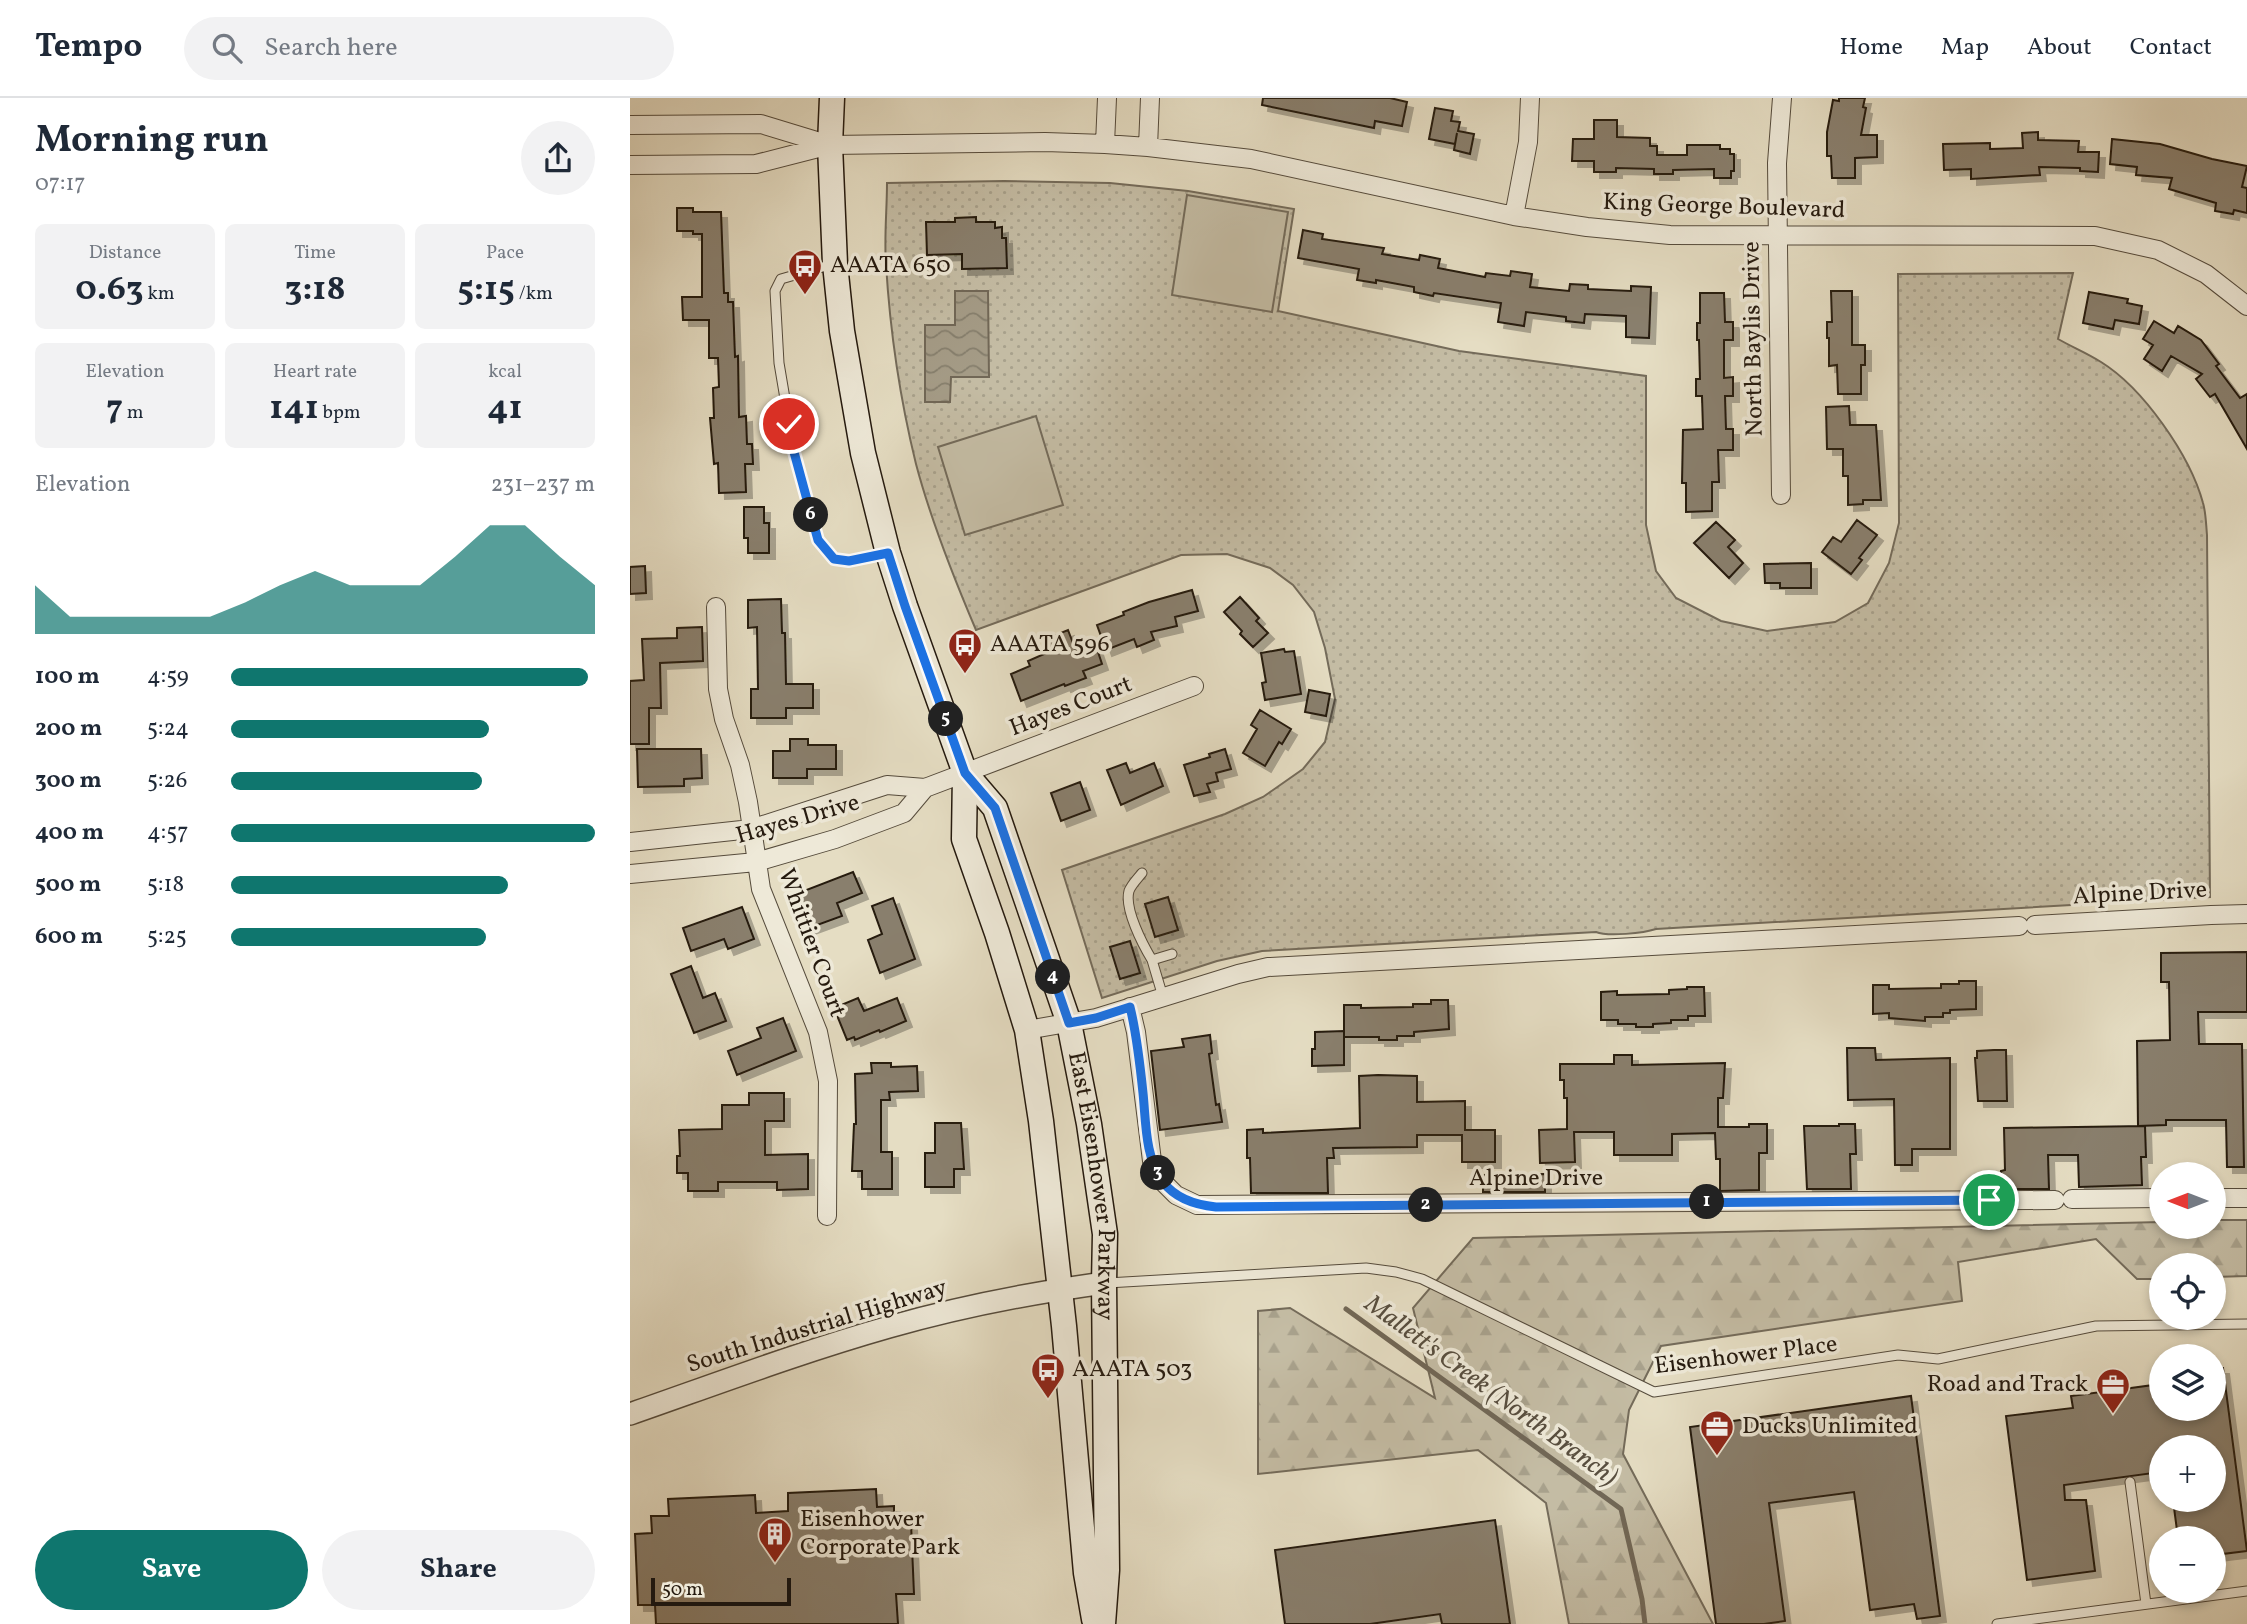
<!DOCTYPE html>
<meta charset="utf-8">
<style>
body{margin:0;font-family:Vollkorn,serif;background:#f2f2f3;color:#1f2937;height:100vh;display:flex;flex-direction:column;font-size:26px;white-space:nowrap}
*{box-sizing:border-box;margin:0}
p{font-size:23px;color:#747a83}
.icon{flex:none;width:38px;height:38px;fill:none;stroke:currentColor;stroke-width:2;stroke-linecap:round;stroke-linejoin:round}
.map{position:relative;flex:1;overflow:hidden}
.details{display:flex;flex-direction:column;background:#fff;width:630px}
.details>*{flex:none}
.needle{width:46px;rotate:270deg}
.controls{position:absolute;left:1519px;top:1064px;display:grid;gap:14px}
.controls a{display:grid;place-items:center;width:77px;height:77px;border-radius:50%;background:#fff;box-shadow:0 4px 10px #0003;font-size:35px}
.scale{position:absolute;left:21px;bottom:18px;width:140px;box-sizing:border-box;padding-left:7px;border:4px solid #251a0f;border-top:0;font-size:19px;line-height:24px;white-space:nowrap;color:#251a0f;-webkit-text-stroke:5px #eee9d8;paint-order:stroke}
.pin{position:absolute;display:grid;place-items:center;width:60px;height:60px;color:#fff;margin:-30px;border:4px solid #fff;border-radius:50%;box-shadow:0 2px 7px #0007}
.km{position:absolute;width:35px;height:35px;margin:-18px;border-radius:50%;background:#222;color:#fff;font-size:19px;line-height:35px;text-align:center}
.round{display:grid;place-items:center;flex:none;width:74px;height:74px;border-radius:37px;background:#f2f2f3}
.summary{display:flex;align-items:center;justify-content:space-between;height:119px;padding:0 35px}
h1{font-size:38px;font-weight:700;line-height:52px}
.figures{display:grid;grid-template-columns:repeat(3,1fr);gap:10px;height:119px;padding:7px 35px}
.figures div{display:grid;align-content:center;border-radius:10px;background:#f2f2f3;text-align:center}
.figures b{font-size:35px;font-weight:700}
.figures small{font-size:19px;font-weight:400}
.figures p{font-size:19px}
.chart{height:196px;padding:14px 35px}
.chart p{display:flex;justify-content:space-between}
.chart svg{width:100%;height:126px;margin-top:7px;fill:#0f766e;opacity:.7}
.action{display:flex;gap:14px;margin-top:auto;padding:14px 35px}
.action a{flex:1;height:80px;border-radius:42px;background:#0f766e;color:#fff;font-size:28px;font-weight:700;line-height:80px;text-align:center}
.action a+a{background:#f2f2f3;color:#1f2937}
ul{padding:0 35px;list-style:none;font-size:23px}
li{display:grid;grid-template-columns:112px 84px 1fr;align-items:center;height:52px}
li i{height:18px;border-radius:9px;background:#0f766e}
header{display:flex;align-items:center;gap:42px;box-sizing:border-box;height:98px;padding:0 35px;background:#fff;border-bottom:2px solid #e0e1e3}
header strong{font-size:33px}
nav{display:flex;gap:38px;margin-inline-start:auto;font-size:24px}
.search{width:490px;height:63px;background:#f2f2f3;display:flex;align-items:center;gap:18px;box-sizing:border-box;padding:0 24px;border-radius:38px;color:#747a83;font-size:26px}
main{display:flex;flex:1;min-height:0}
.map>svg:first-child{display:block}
.grass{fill:url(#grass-dots);stroke:#746b5a;stroke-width:2}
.forest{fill:url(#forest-firs);stroke:#746b5a;stroke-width:2}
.park{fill:#c4bca4;stroke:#746b5a;stroke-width:2}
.water{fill:url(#water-waves);stroke:#716756;stroke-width:2}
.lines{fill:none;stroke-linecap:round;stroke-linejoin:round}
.stream{stroke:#716756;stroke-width:5}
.building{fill:#897f6d;stroke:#251a0f;stroke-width:2;filter:url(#shadow)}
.service-casing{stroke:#554b3c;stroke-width:11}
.minor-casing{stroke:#554b3c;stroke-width:20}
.tertiary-casing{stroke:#554b3c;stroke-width:24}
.secondary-casing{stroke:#251a0f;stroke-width:27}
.service{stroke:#eee9d8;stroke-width:9}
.minor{stroke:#eee9d8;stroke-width:18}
.tertiary{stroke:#eee9d8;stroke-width:21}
.secondary{stroke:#eee9d8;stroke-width:24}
.route-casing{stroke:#fff;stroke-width:14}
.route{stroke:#1a73e8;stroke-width:9}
.labels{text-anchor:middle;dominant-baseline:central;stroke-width:7;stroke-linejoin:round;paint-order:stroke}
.street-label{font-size:24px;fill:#251a0f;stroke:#eee9d8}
.poi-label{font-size:24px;fill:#251a0f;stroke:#eee9d8;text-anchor:start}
.water-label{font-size:26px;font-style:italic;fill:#584e3f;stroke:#eee9d8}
</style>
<header>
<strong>Tempo</strong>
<div class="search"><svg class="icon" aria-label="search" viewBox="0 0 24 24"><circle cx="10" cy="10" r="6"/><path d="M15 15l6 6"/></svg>Search here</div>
<nav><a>Home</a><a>Map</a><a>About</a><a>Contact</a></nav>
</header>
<main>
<section class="details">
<div class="summary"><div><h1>Morning run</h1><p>07:17</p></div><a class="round"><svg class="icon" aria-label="share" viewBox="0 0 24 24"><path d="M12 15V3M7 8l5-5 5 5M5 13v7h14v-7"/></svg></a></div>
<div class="figures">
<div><p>Distance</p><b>0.63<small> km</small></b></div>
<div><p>Time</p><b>3:18</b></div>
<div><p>Pace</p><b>5:15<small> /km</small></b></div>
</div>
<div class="figures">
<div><p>Elevation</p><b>7<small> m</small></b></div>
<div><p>Heart rate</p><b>141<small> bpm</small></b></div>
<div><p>kcal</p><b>41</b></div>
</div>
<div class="chart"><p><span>Elevation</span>231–237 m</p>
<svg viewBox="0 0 160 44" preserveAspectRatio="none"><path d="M0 44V27L10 38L20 38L30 38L40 38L50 38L60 33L70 27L80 22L90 27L100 27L110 27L120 17L130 6L140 6L150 17L160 27V44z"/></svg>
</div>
<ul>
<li><b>100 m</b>4:59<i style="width:98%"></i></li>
<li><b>200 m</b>5:24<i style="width:71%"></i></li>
<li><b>300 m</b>5:26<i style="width:69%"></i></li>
<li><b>400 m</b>4:57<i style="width:100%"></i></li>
<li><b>500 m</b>5:18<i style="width:76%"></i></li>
<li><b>600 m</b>5:25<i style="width:70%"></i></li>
</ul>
<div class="action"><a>Save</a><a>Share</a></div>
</section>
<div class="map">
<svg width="1617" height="1526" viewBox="0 0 1617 1526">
<defs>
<pattern id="grass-dots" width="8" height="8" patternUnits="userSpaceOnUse" patternTransform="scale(1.75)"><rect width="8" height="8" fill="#c4bca4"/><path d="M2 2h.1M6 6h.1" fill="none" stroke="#a8a18c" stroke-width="1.8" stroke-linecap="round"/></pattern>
<pattern id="forest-firs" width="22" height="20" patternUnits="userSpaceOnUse" patternTransform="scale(1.75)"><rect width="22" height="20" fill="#c4bca4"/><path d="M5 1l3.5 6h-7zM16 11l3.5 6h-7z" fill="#a8a18c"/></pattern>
<pattern id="water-waves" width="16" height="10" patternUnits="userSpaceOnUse" patternTransform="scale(1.75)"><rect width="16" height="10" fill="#a49b86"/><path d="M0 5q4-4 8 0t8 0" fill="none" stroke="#857e6c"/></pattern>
<filter id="shadow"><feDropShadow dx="6" dy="6" stdDeviation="0" flood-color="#0004"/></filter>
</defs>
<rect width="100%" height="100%" fill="#e5ddc3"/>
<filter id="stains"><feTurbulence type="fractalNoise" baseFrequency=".00286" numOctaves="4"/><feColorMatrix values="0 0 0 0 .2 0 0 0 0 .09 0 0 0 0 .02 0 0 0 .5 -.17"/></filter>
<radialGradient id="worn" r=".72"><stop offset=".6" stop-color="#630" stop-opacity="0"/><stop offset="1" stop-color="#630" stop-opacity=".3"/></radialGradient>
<path class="grass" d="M374 83 480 85 558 93 664 111 648 213 829 253 1016 278V427L1026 473 1046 500 1091 523 1137 533 1205 524 1238 505 1259 465 1269 425 1268 176 1443 175 1428 241C1442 249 1457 255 1471 264 1513 290 1560 357 1573 405 1576 415 1576 427 1577 437L1580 799 1026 831C1014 835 978 839 966 834L632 853 587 863 472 900 432 772 595 716 633 699 673 671 695 644 705 601 695 550 684 514 663 487 640 470 597 456 551 457 346 532C323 478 301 423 286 366 270 301 260 233 256 166 254 139 257 112 257 85Z"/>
<path class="forest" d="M1584 1122H1617V1178L1584 1179V1167H1531V1181H1507L1466 1141 1328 1164 1332 1203 1031 1248 999 1312 993 1356 1083 1526H939L916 1405 848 1352 628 1376V1213L660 1210 805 1300 783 1210 843 1140 1531 1124V1129H1584Z"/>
<path class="park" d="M557 97 658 114 642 214 542 197Z
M406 318 433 407 335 437 308 349Z"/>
<path class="water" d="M325 193H358L359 279H321L320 304H295V227H325Z"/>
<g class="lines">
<path class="stream" d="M716 1211 991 1411 1012 1501 1015 1526"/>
</g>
<path class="building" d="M633 0H760L777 4 772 28 745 23 744 30 632 7Z
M1209 0H1235L1233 9 1236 10 1231 37H1247V59L1225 60V80H1202L1201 58H1197V34L1203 2 1209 3Z
M805 10 823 13 821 23 830 24 828 33 844 36 840 56 824 52 827 35 825 46 799 41Z
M964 22H987V39L1020 40V48H1027V57H1057V47H1090V51H1100V56H1104V73H1101V80H1084V71L1043 72V76H1024V71L986 70V74H964V63H942L943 41H964Z
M1408 34V42L1449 43 1448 54H1469L1468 74 1450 73V70L1409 69 1410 77 1341 81V71L1314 72 1313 46 1360 45V51L1393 50 1392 35Z
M1482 41 1530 46 1582 61 1617 68 1612 89 1617 90V115L1604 112 1603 116 1585 113 1586 105 1539 91 1542 80 1506 77 1507 69 1480 66Z
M47 110H63V114H91L94 195H98V204H103L105 259 108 258 109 319 116 318 117 346H122L123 366H115L116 394 89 395 88 365 84 366 80 320H84L83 290 89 289 88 260H79V222H53L52 199H72V136H63V133H47Z
M346 119V124H365V130L372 129V140H376L377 170 332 171V156L297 157 296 124H325V120Z
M673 132 693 136 692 141 754 150 752 156 789 162 790 157 810 161 808 170 855 179 856 175 880 178 881 173 902 176 900 189 939 193 940 186 958 187V191L1001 193V188L1021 189 1019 240 996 239V218L955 216 954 225 936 223V219L896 214 894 228 868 224 871 205 804 195 803 198 784 194V189L746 182V185L727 182 729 171 668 160Z
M1201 193H1222V247H1235V267H1231V296H1208L1207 267 1199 268V240H1197V224H1202Z
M1459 194 1498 201 1497 205 1512 208 1509 226 1485 222 1483 231 1453 225Z
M1070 195H1094L1095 224H1103V242H1094V280L1103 279V298H1095L1096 331H1103V352H1088L1089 384H1082V413L1056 414V385H1052L1053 332 1073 331 1072 298H1066V281H1070L1069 242H1067V225H1070Z
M1524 223 1544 235 1548 228 1571 242 1589 266 1586 268 1610 300 1617 296V351L1585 296 1580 299 1566 281 1572 276 1541 258 1532 273 1514 261 1523 247 1513 241Z
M1219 308 1220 327H1246L1251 402H1233V406L1218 407V378H1213V351H1197L1196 309Z
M114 409H134V425H139V455H118V440H114Z
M1227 422 1247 437 1229 460 1232 462 1221 476 1192 454 1203 439 1211 444Z
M1086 424 1105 442 1098 449 1113 465 1099 480 1064 445Z
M1181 465V490H1150V485H1135L1134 466Z
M15 468 16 495 0 496V469Z
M562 492 568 513 545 519 547 528 521 534 524 542 507 549 504 541 476 552 467 527 494 517 493 514 519 504Z
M610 499 629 520 626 523 638 535 623 549 610 536 612 533 594 514Z
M151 501 152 535H155L156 586H183V610H156V620H121V591H128L127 529 118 530V502Z
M72 529 73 563 30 565 31 610H19V646H0V583L14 582 12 541 47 540V530Z
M438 532 446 553 465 545 472 566 453 573 456 580 435 588 434 586 391 603 381 576 400 568 398 563 421 553 416 541Z
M654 551 655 554 664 553 671 596 635 602 632 585 636 584 631 555Z
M679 592 700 596 696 618 675 614Z
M630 612 661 631 652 646 649 644 635 668 613 655 627 631 621 627Z
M160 641H178V647H206V671H177V680H143V653H160Z
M7 651H71L72 680 54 681V688L8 689Z
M595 651 601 671 586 675 588 683 577 686 580 694 564 698 554 667 580 659 579 656Z
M496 665 500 675 524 665 533 688 491 707 477 672Z
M450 684 460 712 431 723 421 695Z
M223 774 232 795 207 805 212 818 179 830 166 796Z
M538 799 548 832 525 839 515 806Z
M263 800 285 861 250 875 238 842 252 836 242 808Z
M112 809 124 841 98 851 94 841 61 853 53 830Z
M500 843 510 875 490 881 480 849Z
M1617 854V914H1568L1569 946H1612L1614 1069H1597L1596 1022H1536V1027L1508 1028 1507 943 1540 942 1539 884H1531V855Z
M61 868 73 900 85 895 96 923 64 935 41 876Z
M1329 883H1346V911L1320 912V915H1313V919H1295V923L1259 920V915L1243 916V887H1259V891L1311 890V886H1329Z
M1057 889H1074L1075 918H1058V922H1041V925L1023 926V929H1006V926H988V922H971V894L987 893V897L1039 896V892L1057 891Z
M228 900 234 913 267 900 276 923 250 934 249 932 225 942 224 939 217 942 204 910Z
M801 902H818L819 931 784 934V938H767V942H749V939H714V907H731V910L783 909V906H801Z
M153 920 166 953 107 977 98 953 131 940 127 930Z
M714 933V967L682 968V951H685V934Z
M580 937 582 955 579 956 586 1007 589 1006 592 1024 530 1032 521 953 554 949 552 941Z
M1217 950H1245L1246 962 1320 960V1051H1282V1067H1265L1264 1001 1218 1002Z
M1364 952H1376L1377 1003H1348L1345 960H1347V953Z
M984 957H1002V967L1095 965 1093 1000H1088V1029H1119V1026H1137V1055H1129V1092L1090 1093V1061H1086L1085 1035 1042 1036V1057H984V1034H944L945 1064 910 1065 909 1032 937 1031V1000H934V982H930V966H984Z
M241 965H261V969L287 968 288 993 259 994 260 1002H251V1054H262V1091H232V1073H222L224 1026H226L225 976 242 975Z
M748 977 787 978V1004L835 1003V1032H865V1064H832V1037H787V1049L703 1050 704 1060H697L698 1095H621L620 1060H617V1032L633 1031V1035L730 1030 729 978Z
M119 995H154V1023H135V1057L178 1056V1091L147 1092V1084H88V1093H58V1075H47V1058H50L49 1032 92 1031V1007H119Z
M305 1025H331L334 1071H324V1089H295V1055H305Z
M1209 1026H1225L1226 1056H1220L1221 1091H1177L1174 1028H1209Z
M1515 1028 1516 1059H1511L1512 1087 1449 1089 1448 1057H1418L1419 1091H1371V1073L1375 1072 1374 1030Z
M915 1076V1094H853V1077Z
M1584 1270H1593L1617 1453 1584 1457V1440H1548L1543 1402H1584V1349H1531V1374L1434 1387 1435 1402H1456L1465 1473 1397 1482 1376 1318 1443 1310 1441 1298 1531 1286V1311H1584Z
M1281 1298 1310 1518 1287 1521 1284 1506 1240 1512 1224 1394 1139 1405 1155 1523 1134 1526H1086L1060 1329Z
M246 1391 247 1409 264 1408V1426L281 1425 284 1496H266L268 1526H26L25 1507H8L5 1436 22 1435 21 1418H39L38 1401 125 1397 126 1415 158 1413V1395Z
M865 1422 880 1526H812L810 1516 740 1526H655L645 1452Z"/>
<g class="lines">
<g class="service-casing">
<path id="service" d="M203 166 151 181 145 193 149 265 164 354 188 442 204 461 219 463 256 456
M512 775C508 780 501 787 499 793 494 811 513 847 522 862
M533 899 522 862 542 856
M477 1185 736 1170 766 1174 792 1181 1024 1294 1268 1257 1308 1261 1466 1228 1617 1226
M1500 1384 1516 1506
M1367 1526 1617 1493"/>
</g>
<g class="minor-casing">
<path id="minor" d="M0 27 131 26 200 47
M475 46 477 0
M518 49 520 0
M0 67 126 66 200 47 415 44 475 46 518 49 621 61 884 118 957 129 1040 137 1465 138 1528 152 1576 176 1617 208
M884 118 898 44 900 0
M1151 397 1147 65 1152 0
M86 509 88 591 94 621 110 667 118 704 131 791 188 934 198 983 197 1118
M0 744 121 731 257 687 295 690 564 588
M0 776 126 764 205 741 274 715 295 690
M1405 827 1581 817 1617 816
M500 909 506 934 522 1063 533 1084 546 1097 567 1107 1425 1102
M397 932 466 920 608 876 638 869 1389 828
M1584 1100H1617
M1442 1101 1531 1100"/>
</g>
<g class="tertiary-casing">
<path id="tertiary" d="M0 1316C86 1286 171 1254 259 1229 329 1209 401 1195 474 1185"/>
</g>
<g class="secondary-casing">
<g id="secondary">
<path id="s1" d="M202 0 200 47 205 166 212 233 233 355 258 455 275 508 335 675 365 710 439 925 459 1026 475 1136 474 1185 477 1472 473 1526"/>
<path d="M335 675 334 741 367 835 397 932 411 1023 434 1228 456 1475 464 1521"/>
</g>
</g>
<use href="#service" class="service"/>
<use href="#minor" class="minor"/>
<use href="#tertiary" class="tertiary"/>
<use href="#secondary" class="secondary"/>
</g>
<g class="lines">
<g class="route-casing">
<path id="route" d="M159 326 164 354 188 442 204 461 219 463 258 455 275 508 335 675 365 710 439 925 466 920 500 909C507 937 510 966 513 995 516 1024 515 1060 533 1084 546 1101 566 1107 586 1109L1359 1102"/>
</g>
<use href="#route" class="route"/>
</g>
<defs>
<g id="bus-pin" transform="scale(1.75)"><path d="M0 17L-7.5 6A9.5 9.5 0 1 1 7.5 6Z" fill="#8f2418" stroke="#eee9d8"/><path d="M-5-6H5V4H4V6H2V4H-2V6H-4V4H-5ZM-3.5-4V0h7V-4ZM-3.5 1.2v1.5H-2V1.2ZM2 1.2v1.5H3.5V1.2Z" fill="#fff"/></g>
<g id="office-pin" transform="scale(1.75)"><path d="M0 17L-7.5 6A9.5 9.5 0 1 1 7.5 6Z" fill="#8f2418" stroke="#eee9d8"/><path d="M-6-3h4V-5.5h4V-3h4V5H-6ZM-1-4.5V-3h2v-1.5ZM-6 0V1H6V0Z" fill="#fff"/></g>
<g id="building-pin" transform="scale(1.75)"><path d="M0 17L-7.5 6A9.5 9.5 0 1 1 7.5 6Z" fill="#8f2418" stroke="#eee9d8"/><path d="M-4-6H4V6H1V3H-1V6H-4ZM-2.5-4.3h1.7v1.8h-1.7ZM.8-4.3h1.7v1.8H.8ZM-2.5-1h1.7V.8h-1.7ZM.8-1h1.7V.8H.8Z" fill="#fff"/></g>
</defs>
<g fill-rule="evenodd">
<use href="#bus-pin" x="175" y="168"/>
<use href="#bus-pin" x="335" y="547"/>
<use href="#bus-pin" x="418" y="1272"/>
<use href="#office-pin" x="1483" y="1287"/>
<use href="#office-pin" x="1087" y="1329"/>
<use href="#building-pin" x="145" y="1436"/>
</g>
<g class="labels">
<g class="street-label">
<text transform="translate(1094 109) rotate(2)">King George Boulevard</text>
<text transform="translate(1124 241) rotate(-91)">North Baylis Drive</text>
<text transform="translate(441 609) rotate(-21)">Hayes Court</text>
<text transform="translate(168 722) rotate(-16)">Hayes Drive</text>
<text transform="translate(1510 796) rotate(-3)">Alpine Drive</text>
<text transform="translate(181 845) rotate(70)">Whittier Court</text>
<text x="906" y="1081">Alpine Drive</text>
<text stroke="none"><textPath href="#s1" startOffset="1132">East Eisenhower Parkway</textPath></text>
<text transform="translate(187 1229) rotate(-17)">South Industrial Highway</text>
<text transform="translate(1116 1258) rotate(-7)">Eisenhower Place</text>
</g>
<g class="poi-label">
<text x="200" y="168">AAATA 650</text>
<text x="360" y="547">AAATA 596</text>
<text x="442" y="1272">AAATA 503</text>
<text x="1458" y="1287" text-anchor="end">Road and Track</text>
<text x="1112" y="1329">Ducks Unlimited</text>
<text x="170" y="1422">Eisenhower<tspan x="170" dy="28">Corporate Park</tspan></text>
</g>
<g class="water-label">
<text transform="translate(861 1293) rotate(36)">Mallett's Creek (North Branch)</text>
</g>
</g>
<rect width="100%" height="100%" filter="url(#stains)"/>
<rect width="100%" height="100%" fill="url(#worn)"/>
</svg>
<div class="controls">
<a><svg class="needle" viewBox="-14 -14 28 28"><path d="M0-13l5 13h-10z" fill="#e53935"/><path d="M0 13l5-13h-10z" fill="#747a83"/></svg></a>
<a><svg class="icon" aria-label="locate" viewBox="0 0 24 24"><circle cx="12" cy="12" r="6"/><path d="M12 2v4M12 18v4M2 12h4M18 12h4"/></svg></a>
<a><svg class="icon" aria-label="layers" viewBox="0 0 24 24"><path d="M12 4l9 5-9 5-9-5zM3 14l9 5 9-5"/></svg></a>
<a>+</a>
<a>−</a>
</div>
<div class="scale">50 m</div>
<div class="pin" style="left:1359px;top:1102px;background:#1e9e55"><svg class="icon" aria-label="arrive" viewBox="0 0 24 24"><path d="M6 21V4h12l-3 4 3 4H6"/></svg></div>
<div class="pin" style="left:159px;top:326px;background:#d93025"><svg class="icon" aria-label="check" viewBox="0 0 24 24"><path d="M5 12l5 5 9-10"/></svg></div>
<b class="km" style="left:1077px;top:1104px">1</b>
<b class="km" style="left:796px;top:1107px">2</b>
<b class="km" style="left:528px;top:1075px">3</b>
<b class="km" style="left:423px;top:879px">4</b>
<b class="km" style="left:316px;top:621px">5</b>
<b class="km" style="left:181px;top:417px">6</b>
</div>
</main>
